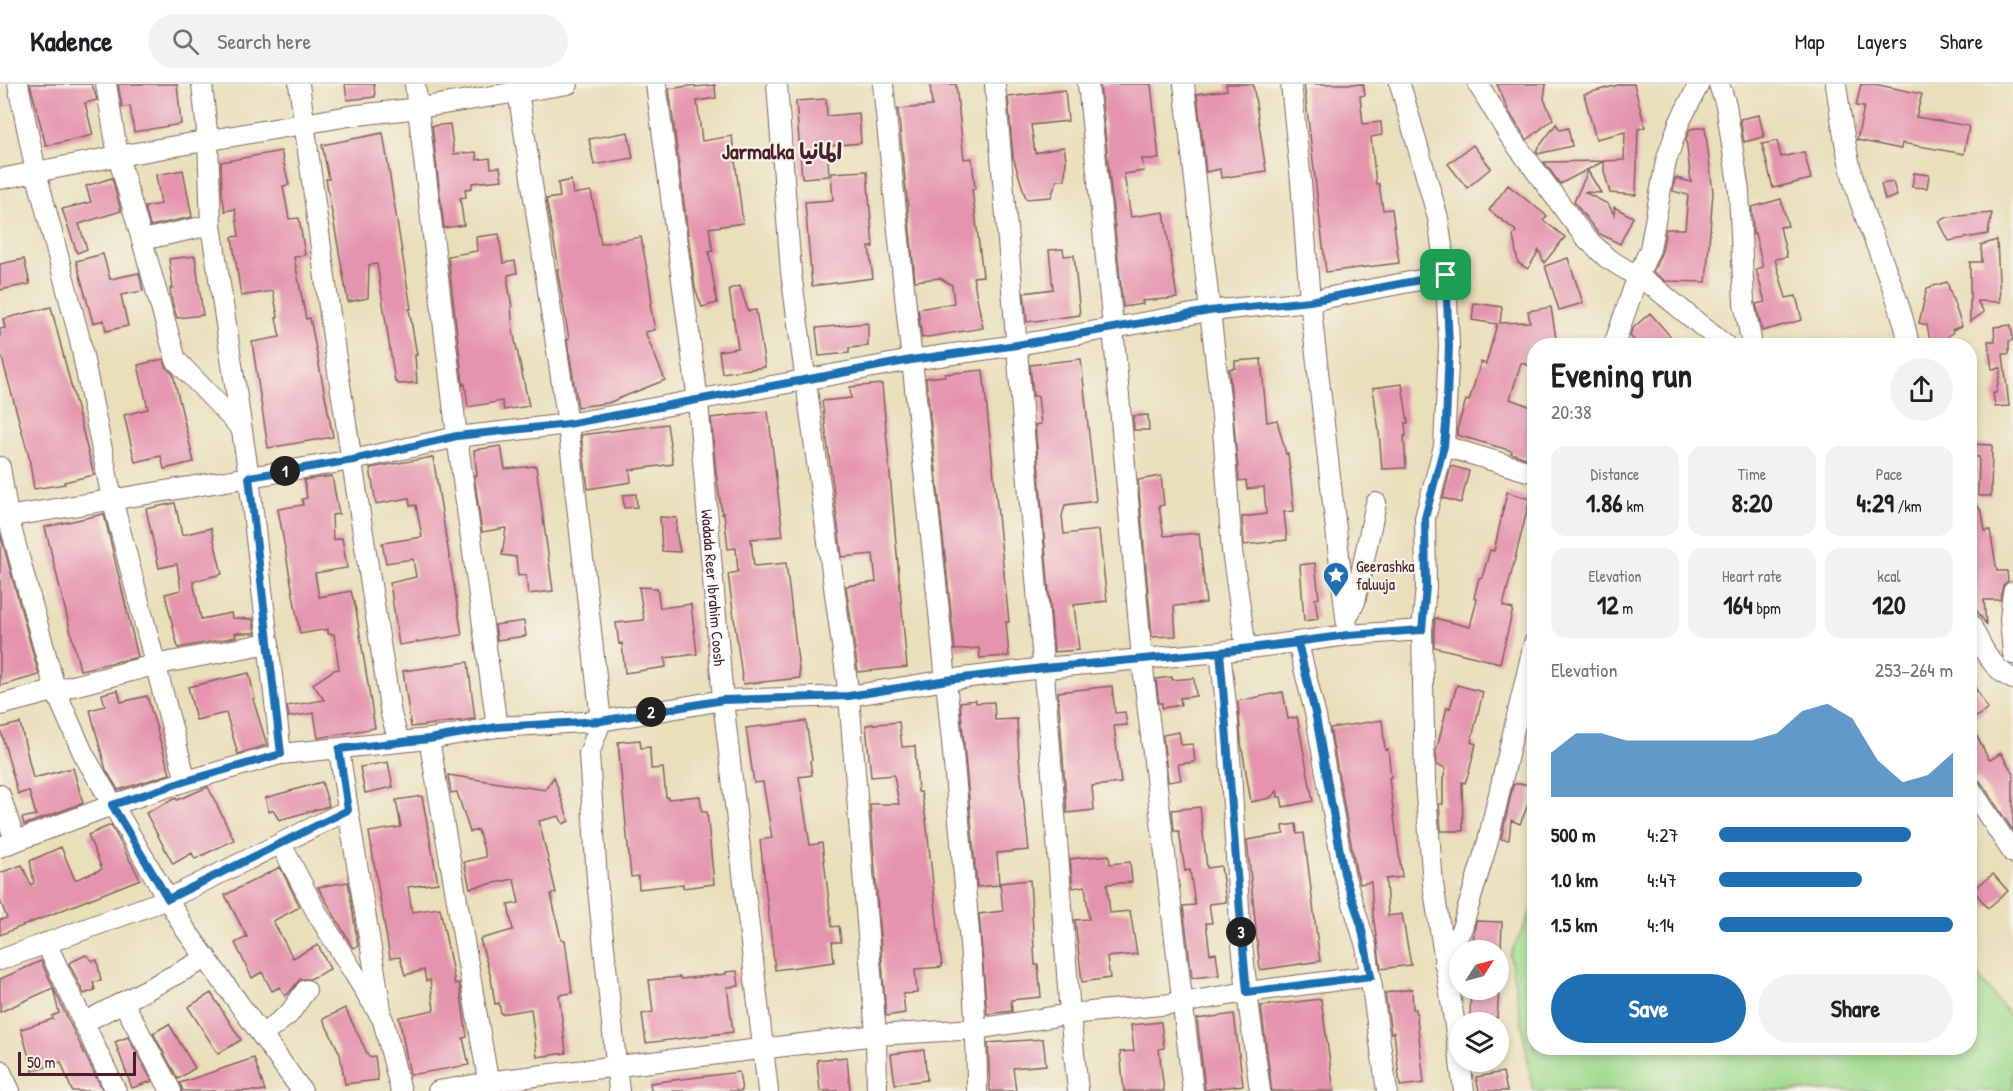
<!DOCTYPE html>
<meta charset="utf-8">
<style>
body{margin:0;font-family:"Patrick Hand","Playpen Sans Arabic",sans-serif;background:#f2f2f2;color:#202124;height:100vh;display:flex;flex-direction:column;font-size:22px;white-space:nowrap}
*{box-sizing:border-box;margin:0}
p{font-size:20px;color:#757577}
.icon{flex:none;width:33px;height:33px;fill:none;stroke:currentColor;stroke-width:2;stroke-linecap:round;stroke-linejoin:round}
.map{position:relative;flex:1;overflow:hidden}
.details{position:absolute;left:1527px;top:254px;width:450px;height:717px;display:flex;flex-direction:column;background:#fff;border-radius:24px;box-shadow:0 3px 9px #0003}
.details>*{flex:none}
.needle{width:39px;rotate:54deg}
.controls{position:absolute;left:1449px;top:856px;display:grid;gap:12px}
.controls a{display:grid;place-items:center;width:60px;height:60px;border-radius:50%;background:#fff;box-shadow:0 3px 9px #0003;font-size:30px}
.scale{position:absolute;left:18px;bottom:15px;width:118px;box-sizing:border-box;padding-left:6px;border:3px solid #4a1f2b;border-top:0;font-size:16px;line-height:21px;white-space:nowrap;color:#4a1f2b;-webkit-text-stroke:4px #f7f3e8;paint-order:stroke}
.pin{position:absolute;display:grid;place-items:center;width:51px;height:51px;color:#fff;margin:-26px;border-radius:12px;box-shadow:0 3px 9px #0006}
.km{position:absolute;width:30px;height:30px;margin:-15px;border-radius:50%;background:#222;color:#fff;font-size:16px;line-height:30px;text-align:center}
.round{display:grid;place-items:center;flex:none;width:63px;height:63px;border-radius:32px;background:#f2f2f2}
.overview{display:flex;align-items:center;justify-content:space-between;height:102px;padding:0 24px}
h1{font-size:33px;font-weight:700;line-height:45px}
.metrics{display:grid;grid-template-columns:repeat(3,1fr);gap:9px;height:102px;padding:6px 24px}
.metrics div{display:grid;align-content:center;border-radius:15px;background:#f2f2f2;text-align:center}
.metrics b{font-size:26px;font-weight:700}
.metrics small{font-size:16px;font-weight:400}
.metrics p{font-size:16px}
.chart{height:168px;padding:12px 24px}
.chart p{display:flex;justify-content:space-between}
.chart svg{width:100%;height:108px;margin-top:6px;fill:#1f6fb2;opacity:.7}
.cta{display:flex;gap:12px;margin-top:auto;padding:12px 24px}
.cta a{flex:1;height:69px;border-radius:36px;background:#1f6fb2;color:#fff;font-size:24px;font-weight:700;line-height:69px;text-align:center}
.cta a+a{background:#f2f2f2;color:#202124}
ul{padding:0 24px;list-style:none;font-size:20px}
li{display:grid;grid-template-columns:96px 72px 1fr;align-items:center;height:45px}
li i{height:15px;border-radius:8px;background:#1f6fb2}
header{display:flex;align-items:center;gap:36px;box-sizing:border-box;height:84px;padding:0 30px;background:#fff;border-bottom:2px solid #e0e0e0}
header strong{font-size:28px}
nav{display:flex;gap:33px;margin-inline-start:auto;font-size:21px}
.search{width:420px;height:54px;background:#f2f2f2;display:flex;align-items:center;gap:15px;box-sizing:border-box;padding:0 21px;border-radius:33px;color:#757577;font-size:22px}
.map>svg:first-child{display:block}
.green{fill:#a1dc8f;stroke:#767e5d;stroke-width:1.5}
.building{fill:#e494ae}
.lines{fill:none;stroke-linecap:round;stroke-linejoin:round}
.minor-casing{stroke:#82625d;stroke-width:22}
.minor{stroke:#fff;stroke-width:20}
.route-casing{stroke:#fff;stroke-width:12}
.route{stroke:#1f6fb2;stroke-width:8}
.labels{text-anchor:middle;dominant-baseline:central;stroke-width:4.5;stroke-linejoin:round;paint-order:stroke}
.poi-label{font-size:16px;fill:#4a1f2b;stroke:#f7f3e8;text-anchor:start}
.street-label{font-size:16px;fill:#4a1f2b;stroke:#f7f3e8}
.district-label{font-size:22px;font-weight:bold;fill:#4a1f2b;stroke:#f7f3e8}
</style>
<header>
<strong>Kadence</strong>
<div class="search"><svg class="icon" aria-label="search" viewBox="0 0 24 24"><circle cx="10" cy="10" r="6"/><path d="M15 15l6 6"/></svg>Search here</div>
<nav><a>Map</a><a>Layers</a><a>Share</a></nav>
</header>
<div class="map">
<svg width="2013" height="1007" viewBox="0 0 2013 1007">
<rect width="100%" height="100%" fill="#f7f3e8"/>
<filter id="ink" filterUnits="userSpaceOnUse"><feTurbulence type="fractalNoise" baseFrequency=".0167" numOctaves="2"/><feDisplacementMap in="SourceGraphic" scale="12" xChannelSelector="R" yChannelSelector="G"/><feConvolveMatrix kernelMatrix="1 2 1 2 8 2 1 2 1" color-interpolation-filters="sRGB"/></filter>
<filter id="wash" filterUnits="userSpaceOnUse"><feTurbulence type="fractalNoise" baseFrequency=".008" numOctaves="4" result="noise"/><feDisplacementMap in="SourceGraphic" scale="24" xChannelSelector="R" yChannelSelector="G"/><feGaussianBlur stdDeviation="1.35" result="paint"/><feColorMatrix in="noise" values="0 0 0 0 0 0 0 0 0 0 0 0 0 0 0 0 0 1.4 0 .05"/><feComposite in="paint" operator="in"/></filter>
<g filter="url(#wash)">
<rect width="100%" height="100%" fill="#e9dfbb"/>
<path class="green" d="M1534 822V963H1970V882L2013 936V1007H1533L1510 871Z"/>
<g id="blocks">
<path class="building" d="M30 0H92L97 16 85 19 93 51 46 62Z
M118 0H177L181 40 134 48 130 22 122 23Z
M345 0H374L375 13 347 16Z
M930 0H956L964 75 972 74 975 105H972L983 192 973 193 983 244 922 254 918 225 954 219 952 201 940 194 915 197 898 25 932 22Z
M1100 0H1151L1159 75H1142L1144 87 1124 90 1131 133 1164 128 1177 214 1142 217 1143 220 1123 223Z
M1226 0H1253L1266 87 1221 94 1220 85 1206 88 1197 10 1227 6Z
M1304 0H1363L1365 11 1360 12 1363 40 1381 38 1382 51 1371 53 1376 100H1379L1383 126 1392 125 1399 179 1326 188Z
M1497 0H1546L1544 15 1553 35 1527 56 1509 28Z
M1622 0H1634L1645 43 1638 45 1636 111 1610 109 1604 87V77L1624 76 1625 48 1596 55 1584 10Z
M1861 0H1874L1922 10 1916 33 1969 42 1964 70 1902 59 1901 65 1857 56 1864 23 1856 22Z
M695 1V3L715 1 716 14 697 17 702 57 732 52 743 139 709 144 713 167 709 168 717 219 702 223 695 204 669 5Z
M1065 6 1068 37 1031 41 1035 69 1064 63 1066 75 1065 96H1057L1051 113 1026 115 1013 73 1008 13Z
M826 15 827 32 859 29 861 59 827 62 829 92 802 94 796 17Z
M1759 31 1764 53 1744 58 1740 35Z
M450 40 454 70 476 68 477 76 490 74 491 84 500 83 502 96 472 99V104L465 105 466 113 460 114 464 141 444 144 432 42Z
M1556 40 1560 46 1568 44 1572 62 1538 70 1536 67Z
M1705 43 1713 108 1706 198 1665 197 1653 188 1662 167 1666 145H1685L1688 111 1673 107 1675 94 1691 98 1686 55 1690 45Z
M628 48 633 74 594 81 589 55Z
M383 49 411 225H409L417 271H415L417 299 398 300 397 298H395L377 180 369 181 368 214 348 218 326 95H329L322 61Z
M1777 57 1781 73 1804 68 1811 95 1773 104 1762 60Z
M1473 61 1491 84 1467 104 1448 80Z
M281 67 289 101 283 102 289 135 299 134 305 171 294 173 306 235 310 234 333 353 268 364 252 258 280 253 276 234 278 233 273 207 241 212 232 153 239 152 235 125 225 127 222 108 221 78Z
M1604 77 1560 100 1544 78Z
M183 86 192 133 150 142 145 123 161 120 156 91Z
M867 87 873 163H869L873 194 812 202 805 118 833 116 831 89Z
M1588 87 1601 109 1584 108 1608 120 1615 132 1614 123 1633 133 1620 160 1598 149 1574 118Z
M1914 89 1929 91 1927 104 1912 103Z
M112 94 121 127 79 140 87 165 77 169 62 125 91 118 86 102Z
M571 96 573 110 591 107 601 160 641 153 649 196 652 219 650 220 655 246 645 248 665 296 608 319 578 323 567 256 569 255 557 185H559L546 115 560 113 558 99Z
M1893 98 1897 112 1885 116 1881 100Z
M1508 101 1547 132 1543 136 1565 153 1544 179 1539 166 1528 185 1518 179 1513 152 1516 147 1489 126Z
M1781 115 1788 142 1780 143 1787 173 1775 175 1786 214 1796 212 1802 236 1762 247 1756 220 1765 218 1756 185 1763 183 1755 149 1753 150 1752 123Z
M1992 129 1988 150 1949 157 1939 137 1948 133Z
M499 150 503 179 515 177 517 189 508 191V200L512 223H511L513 247 529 322 504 326 502 317 468 323 465 300 463 301 448 172 477 167 476 153Z
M1997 156 2000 218 1977 217 1984 228 1970 238V178H1982L1981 161Z
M1063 165 1064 172 1074 171 1080 231 1027 238 1024 209 1053 205 1049 166Z
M103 170 110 195 139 189 143 207 121 211 128 242 106 247 104 236 93 239 76 177Z
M195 172 203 231 177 234 172 218 170 204H173L169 175Z
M1568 174 1583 219 1559 226 1545 182Z
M24 175 30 200 0 206V180Z
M1947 198 1962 242 1952 246 1953 249 1935 261H1931L1927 241 1919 239 1927 204Z
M740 202 748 227 756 226 765 283 722 289 719 267 738 264 729 205Z
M1474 219 1502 223 1500 239 1530 238 1528 227 1551 223 1557 261H1534V283L1521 279 1510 315 1534 324V377L1511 369 1512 367 1457 351V345L1466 316 1469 317 1481 278 1486 280 1497 240 1472 236Z
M51 223 94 391 64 398 65 400 34 405 29 373 0 267V245L5 244 3 235Z
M1650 229 1678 261H1638L1630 252 1632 245Z
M868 239V262L849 264V269L819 272 816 244Z
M2011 241 2013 256 2009 257V270H2003L2009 322 1995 323 1993 309H1996L2001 284 1992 285 1988 257H1995L1994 243Z
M163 275 167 284 173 290 194 378 164 385 161 372 135 378 124 331 148 325 138 281Z
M1081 275 1096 417 1065 421 1062 432 1064 450 1099 446 1107 517 1074 521 1079 566 1054 568 1035 341 1041 340 1038 312H1033L1030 281Z
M1261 275 1267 338 1277 336 1286 370 1288 369 1294 427 1284 428 1287 456 1244 461 1242 433 1266 430 1264 403 1247 405 1246 396 1239 397 1229 285 1235 284V277Z
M983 286 1009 538H1006L1009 572 980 574 979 564 955 566 926 294 945 292V290Z
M882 300 907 583 858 588 846 502 876 498 873 470 842 473 822 317 851 314 850 303Z
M1402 300 1408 339H1405L1406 352H1404L1406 384 1382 385 1379 348 1373 304Z
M768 327 783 452 751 455 754 482 786 479 800 594 743 600 728 490 738 488 736 464 728 465 724 429 722 430 716 389 711 334Z
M1148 331 1149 346H1134L1133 332Z
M667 340 673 380 630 386 631 398 588 405 581 351Z
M1970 360 1992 361 1991 412H1978L1979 373 1970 372Z
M501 362 505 385 536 382 553 507 528 510 526 491 518 492 516 473 502 471 506 444 482 448 474 391H477L474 366Z
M433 373 462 551 399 561 390 499 416 493 413 475 386 479 382 459 422 453 416 421 410 422 409 414 376 420 370 384Z
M1451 382 1469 387 1461 419 1443 414Z
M332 392 339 430 332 431 333 456 342 454 347 484 315 489 319 513 351 507 356 526 375 644 318 654 314 629 289 633 287 622 324 616 313 600 334 586 339 585 334 550H328V545L300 550 278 425 303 421 302 415 307 414 304 396Z
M1161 392 1164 421 1159 422 1164 452 1199 449 1206 519 1174 522 1176 552 1152 553 1138 396Z
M1507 408 1530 415 1503 522 1513 525 1500 579 1434 563V546L1435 534 1470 543 1477 515 1474 514 1479 494H1482L1490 466 1494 467Z
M636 410 637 423 624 424 623 411Z
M1970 412 1982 428 1985 447 1990 446 1997 487H2007L2008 497 2003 501 2000 516H1984L1986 540 1970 517Z
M175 419 182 451 211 444 222 490 193 497 201 535 231 529 232 534 253 535 255 549H235L236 553 178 564 165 510 181 506 177 480 159 484 146 425Z
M104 430 138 573 80 586 45 443Z
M660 433 677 434 676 448 680 468 662 467Z
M0 449 39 591 0 602Z
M1315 479 1319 514 1315 515 1318 535 1304 537 1300 481Z
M639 503 657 504 660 524 691 520 697 570 665 574 666 583 625 589 622 559 619 560 616 539 644 536Z
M524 537 526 552 497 556 495 541Z
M468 578 475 635 411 643 403 587Z
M249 589 255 615H253L267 661 238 670 226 629 196 636 188 603Z
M1172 593V596L1194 594 1196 612 1180 614 1181 621 1162 624V619H1159L1156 595Z
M1970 595 1988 625 1970 637Z
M1457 601 1483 608 1471 658 1476 660 1469 688 1465 699 1462 698 1463 747H1441L1439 720H1443V695L1446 684 1437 681 1436 668 1447 623 1450 624Z
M1112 602 1115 629 1125 628 1127 641 1114 642 1121 699 1092 702 1094 726 1067 729 1058 608Z
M118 606 121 618 147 612 170 690 118 706 106 686 90 626 105 622 102 610Z
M1283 608 1288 635 1297 633 1313 717 1283 723 1281 713H1278L1277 707 1270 714 1251 718 1241 658 1238 617Z
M976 616V619L994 618 995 636 1017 635 1019 674 1029 766 997 769 999 801 977 803 960 618Z
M1382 636 1385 666 1388 665 1391 693 1389 694 1402 793 1386 795 1388 832 1402 830 1411 881 1381 885 1373 831 1371 798 1360 800 1356 787 1330 644Z
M806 637 812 676 810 677 812 691 799 693 810 761 822 759 832 843 839 842 841 858H832L834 878 775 886 760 756 772 754 763 698 754 699 746 644Z
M899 638 902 663 915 662 918 708H921L926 735 942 883 915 885 917 909 903 910 905 929 886 932 870 720H899L894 691 871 693 866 641Z
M1970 638 1988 674 1990 676 2001 669 2013 689V747L1980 697 1976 694 1970 692Z
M20 639 33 694 73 684 83 719 24 741 22 734 36 731 29 707 18 710 0 644Z
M1179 648 1181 661 1193 660 1195 678 1178 680 1181 696 1168 698 1163 651Z
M640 656 641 664 650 663 651 685 663 684 666 713H668V715L700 712 702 728H707L714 800 683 804V800L639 805 638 792 631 793 618 658Z
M388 678 393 703 365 709 360 683Z
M448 691 545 706 554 693 569 737 563 740 559 732 539 737 556 809 551 810 561 856H565L572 909 559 911 566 969 537 973 531 925 501 930 499 919 495 920 491 894 480 855 513 846 508 821 519 819 514 795 470 804 464 778 486 773 478 746 470 748 457 708 451 709Z
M322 698 329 722 279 736 273 726 269 728 265 714Z
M1515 700H1532L1530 716 1520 740 1511 736 1509 756 1501 755 1513 701Z
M208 703 234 756 195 775 192 769 173 780 146 729 176 714 177 716Z
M422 712 438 799 408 803 412 828 440 824 455 900 459 899 467 953 463 954 469 981 410 991 399 933 434 926 430 896 426 897 424 886 405 891 400 873 390 874 369 748 401 743 396 716Z
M1200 723 1207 784 1221 782 1226 818 1209 820 1212 839H1206L1210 870 1216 869 1219 891 1192 894 1183 822 1195 821 1190 786 1185 787 1179 747H1174L1172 726Z
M1296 740 1297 750 1304 749 1320 877 1260 886 1247 756 1284 750 1283 742Z
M111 741 140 795 0 851V836L7 834 0 816V789L22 781 31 801 34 799 30 777 61 763 75 796 102 785 88 751Z
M1109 771 1110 780 1130 778 1132 798 1107 800 1110 829 1130 827 1137 870 1107 873 1110 894 1082 898 1075 836 1089 835 1085 802 1073 804 1070 775Z
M280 783 300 823 273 837 293 874 318 861 330 885 310 895H300L289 909 285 912 280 903 272 907 262 888 252 894 235 859 247 853 225 811Z
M1993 790 2008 807 1988 824 1973 806Z
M1030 796 1035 881H1038L1041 913 1011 916 1012 927 987 930 979 830 1003 827 1000 799Z
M348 798 358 862 353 864 318 803Z
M1476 837 1502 838 1501 867H1473L1474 847Z
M86 871 93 877 97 876 101 897 93 898 95 906 84 910 69 879Z
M41 877 72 944 103 1007H72L61 978 33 987 21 945 53 935 52 932 59 929 53 904 0 928V895Z
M737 887 739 902 727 903 733 948 646 959 642 930 653 928 649 896 680 893 681 895 726 890V888Z
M1412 905 1413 925H1416L1424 999 1400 1002 1394 948 1391 949 1385 909Z
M1471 906H1499L1497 934 1470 932Z
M211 909 241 956 218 970 188 923Z
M1321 915 1334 1007H1272L1261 922Z
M345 924 369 973 375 972 378 996 345 1000 340 970 323 935Z
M1234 930 1243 1001 1205 1006 1197 935Z
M1161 938 1164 964 1159 965 1164 1007H1124L1120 968 1134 967 1131 941Z
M169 940 195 984 178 995 153 949Z
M128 953 152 997 132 1004 115 958Z
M1043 955 1046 981 1013 984 1016 1007H990L988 959Z
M924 966 927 996 895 1000 891 970Z
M847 973 850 1007H820L817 976Z
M254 974 265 1007H183L180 999Z
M739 988 742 1007H651L650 999Z
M1503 988 1507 1007H1479L1476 993Z"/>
</g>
</g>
<g filter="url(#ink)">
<use href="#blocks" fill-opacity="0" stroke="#82625d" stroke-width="1.5"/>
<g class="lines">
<g class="minor-casing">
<g id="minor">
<path d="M18 0 36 88 79 252 112 415 186 697"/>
<path d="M106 0 118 72 176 276 241 344"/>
<path d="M202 0 208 57 211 141 249 393 281 670"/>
<path d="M299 0 335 268 391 630 399 658"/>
<path d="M415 0 457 353 497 643"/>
<path d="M517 0 568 340 601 637 589 670 597 796 619 1007"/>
<path id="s1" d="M656 0 698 317 723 616 768 1007"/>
<path d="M777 0 791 189 849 612 876 951 877 1007"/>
<path d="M883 0C906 238 936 475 957 713 965 811 977 909 977 1007"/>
<path d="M995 0 1050 663 1070 930 1078 1007"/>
<path d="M1088 0 1113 243 1142 576 1193 1007"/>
<path d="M1184 0 1222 332 1232 467 1246 565"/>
<path d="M1291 0 1301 98 1310 217 1348 551"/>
<path d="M1400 0 1438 134 1446 191 1449 262 1444 362 1425 434 1426 503 1422 546 1425 698 1433 800 1460 975"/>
<path d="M1478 0 1509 51 1584 152 1607 174 1654 203 1725 261"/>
<path d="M1719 0 1726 21 1739 107 1744 219 1752 261"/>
<path d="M1836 0C1842 43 1848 85 1863 126 1879 171 1900 214 1909 261"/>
<path d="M0 95 118 72 349 32 419 24 568 0"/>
<path d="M142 156 211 141"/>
<path d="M1614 261 1637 194 1650 165 1666 77 1679 39 1699 0"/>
<path d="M1444 362 1534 389"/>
<path d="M0 383 8 433 56 608 84 671 185 845 302 1007"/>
<path d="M0 434 353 376 457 353 568 340 911 276 1017 261 1209 227 1310 217 1446 191"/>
<path d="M2013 508 2010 535 2013 570"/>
<path d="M1348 532 1355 518 1376 419"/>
<path d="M1970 539C1980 560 1991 585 2013 595"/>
<path d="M1298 559 1316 633 1344 790 1366 862 1387 1007"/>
<path d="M1220 568 1228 638 1240 841 1247 908 1260 1007"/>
<path d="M0 621 154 581 269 559"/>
<path d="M429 655 490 1007"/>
<path d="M1970 704 2013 769"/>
<path d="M0 711 15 757"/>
<path d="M348 726 381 925"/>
<path d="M281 760 317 829 383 936 401 1007"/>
<path d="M0 763 112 721 186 697 281 670 429 655 497 643 601 637 723 616 849 612 947 596 1043 584 1220 568 1348 551 1422 546"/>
<path d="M46 859 116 1007"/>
<path d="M0 876 168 815 348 726 339 665"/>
<path d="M1444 879 1462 844 1488 757 1534 559"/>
<path d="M123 918 171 1007"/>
<path d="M83 939 207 874"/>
<path d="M262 951 289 930 306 906"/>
<path d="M1460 978 1464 1007"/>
<path d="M0 986 10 1007"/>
<path d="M438 1007 502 996 876 951 977 945 1070 930 1181 919 1247 908 1371 892"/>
</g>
</g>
<use href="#minor" class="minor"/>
</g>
</g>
<g class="lines" filter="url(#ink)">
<g class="route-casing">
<path id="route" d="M1446 191 1310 217 1209 227 1017 261 911 276 568 340 457 352 353 376 249 393 281 670 186 697 112 721 168 815 348 726 339 665 429 655 497 643 601 637 723 616 849 612 947 596 1043 584 1220 568 1298 559 1316 633 1344 790 1361 841 1371 892 1247 908C1236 795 1230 681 1220 568L1348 551 1422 546 1426 503 1425 434 1444 362 1446 340 1449 262 1446 191"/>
</g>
<use href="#route" class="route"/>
</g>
<defs>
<g id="sight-pin" transform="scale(1.35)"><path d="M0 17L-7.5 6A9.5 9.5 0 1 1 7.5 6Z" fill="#1f6fb2" stroke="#f7f3e8"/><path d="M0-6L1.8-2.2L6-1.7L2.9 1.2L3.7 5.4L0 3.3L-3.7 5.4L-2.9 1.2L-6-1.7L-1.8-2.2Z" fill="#fff"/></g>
</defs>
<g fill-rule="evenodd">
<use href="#sight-pin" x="1336" y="491"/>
</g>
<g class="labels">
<g class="poi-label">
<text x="1356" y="482">Geerashka<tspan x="1356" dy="18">faluuja</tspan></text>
</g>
<g class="street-label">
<text stroke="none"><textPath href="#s1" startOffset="507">Wadada Reer Ibrahim Coosh</textPath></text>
</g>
<g class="district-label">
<text x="782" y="67">Jarmalka المانيا</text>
</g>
</g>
</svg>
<div class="controls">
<a><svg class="needle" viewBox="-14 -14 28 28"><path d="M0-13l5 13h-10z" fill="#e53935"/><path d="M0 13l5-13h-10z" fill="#757577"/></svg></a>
<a><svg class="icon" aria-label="layers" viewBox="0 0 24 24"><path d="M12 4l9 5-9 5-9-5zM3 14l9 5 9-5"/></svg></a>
</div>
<div class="scale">50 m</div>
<div class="pin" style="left:1446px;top:191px;background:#1e9e55"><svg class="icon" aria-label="arrive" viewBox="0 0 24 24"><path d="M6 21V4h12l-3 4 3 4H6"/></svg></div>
<b class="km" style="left:285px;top:387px">1</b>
<b class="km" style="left:651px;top:628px">2</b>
<b class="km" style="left:1241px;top:848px">3</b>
<section class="details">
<div class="overview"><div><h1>Evening run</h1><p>20:38</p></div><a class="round"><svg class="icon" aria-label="share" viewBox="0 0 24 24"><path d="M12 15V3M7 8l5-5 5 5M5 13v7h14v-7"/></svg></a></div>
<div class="metrics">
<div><p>Distance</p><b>1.86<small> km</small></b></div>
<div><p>Time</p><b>8:20</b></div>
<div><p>Pace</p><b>4:29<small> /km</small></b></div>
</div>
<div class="metrics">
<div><p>Elevation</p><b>12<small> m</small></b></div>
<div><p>Heart rate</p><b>164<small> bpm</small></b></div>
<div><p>kcal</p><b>120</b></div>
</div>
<div class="chart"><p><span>Elevation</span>253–264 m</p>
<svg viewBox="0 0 160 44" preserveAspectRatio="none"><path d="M0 44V26L10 18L20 18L30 21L40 21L50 21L60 21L70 21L80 21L90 18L100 9L110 6L120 12L130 29L140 38L150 35L160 26V44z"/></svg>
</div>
<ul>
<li><b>500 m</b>4:27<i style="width:82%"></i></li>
<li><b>1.0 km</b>4:47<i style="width:61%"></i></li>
<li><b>1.5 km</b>4:14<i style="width:100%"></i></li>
</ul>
<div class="cta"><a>Save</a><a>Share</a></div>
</section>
</div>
